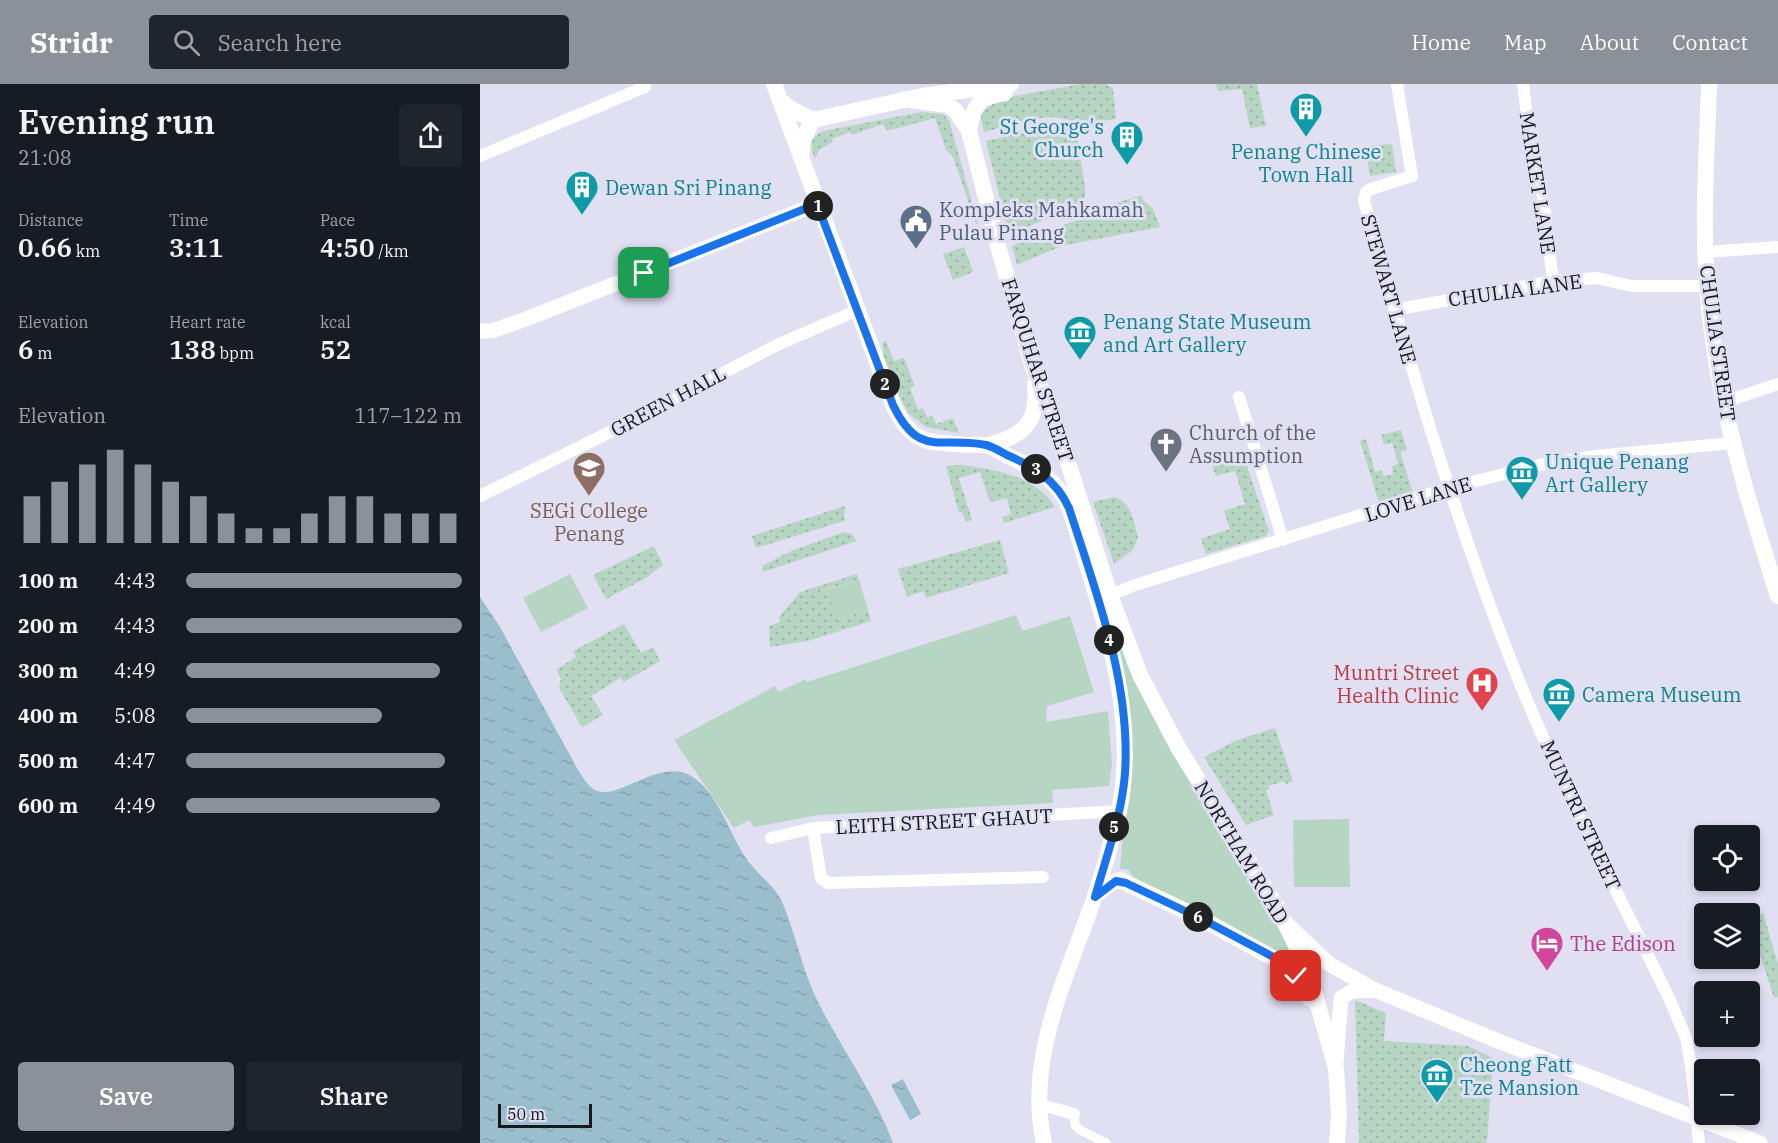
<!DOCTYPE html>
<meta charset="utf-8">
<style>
body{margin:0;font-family:"IBM Plex Serif",serif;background:#20242c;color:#f1f3f6;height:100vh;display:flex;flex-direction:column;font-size:22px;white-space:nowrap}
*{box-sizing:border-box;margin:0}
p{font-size:20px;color:#9ea1a6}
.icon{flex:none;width:33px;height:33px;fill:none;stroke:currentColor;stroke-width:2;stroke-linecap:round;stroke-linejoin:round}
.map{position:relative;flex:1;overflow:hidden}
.details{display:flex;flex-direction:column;background:#171b24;width:480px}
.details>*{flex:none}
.controls{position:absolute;left:1214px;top:741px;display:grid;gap:12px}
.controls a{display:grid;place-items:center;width:66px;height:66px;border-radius:6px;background:#171b24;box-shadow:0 3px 9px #0003;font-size:30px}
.scale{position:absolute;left:18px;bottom:15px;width:94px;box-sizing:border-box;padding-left:6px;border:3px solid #18171d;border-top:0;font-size:16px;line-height:21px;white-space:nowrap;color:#18171d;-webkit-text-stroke:4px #e1dff2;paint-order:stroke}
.pin{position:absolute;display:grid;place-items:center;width:51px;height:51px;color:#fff;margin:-26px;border-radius:12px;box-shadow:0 3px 9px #0006}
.km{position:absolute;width:30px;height:30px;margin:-15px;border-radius:50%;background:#222;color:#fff;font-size:16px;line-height:30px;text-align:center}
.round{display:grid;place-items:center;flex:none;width:63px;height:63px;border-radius:6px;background:#20242c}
.headline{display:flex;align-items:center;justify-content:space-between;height:102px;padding:0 18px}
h1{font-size:33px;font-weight:600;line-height:45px}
.metrics{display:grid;grid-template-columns:repeat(3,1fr);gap:9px;height:102px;padding:6px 18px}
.metrics div{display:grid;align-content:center}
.metrics b{font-size:26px;font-weight:600}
.metrics small{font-size:16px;font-weight:400}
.metrics p{font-size:16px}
.chart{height:168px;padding:12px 18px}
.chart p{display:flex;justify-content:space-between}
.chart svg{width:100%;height:108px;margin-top:6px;stroke:#8c9099;stroke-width:6}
.button{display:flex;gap:12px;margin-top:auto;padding:12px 18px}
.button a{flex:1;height:69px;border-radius:6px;background:#8c9099;color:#fff;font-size:24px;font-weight:600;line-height:69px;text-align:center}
.button a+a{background:#20242c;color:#f1f3f6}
ul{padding:0 18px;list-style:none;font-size:20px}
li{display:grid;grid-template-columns:96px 72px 1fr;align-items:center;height:45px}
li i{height:15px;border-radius:8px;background:#8c9099}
header{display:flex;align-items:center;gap:36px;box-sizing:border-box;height:84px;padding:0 30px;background:#8c9099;color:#fff}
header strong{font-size:28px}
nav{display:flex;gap:33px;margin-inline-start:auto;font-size:21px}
.search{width:420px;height:54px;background:#20242c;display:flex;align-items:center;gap:15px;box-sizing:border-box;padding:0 21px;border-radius:6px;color:#9ea1a6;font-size:22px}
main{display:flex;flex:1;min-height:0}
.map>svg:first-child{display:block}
.grass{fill:url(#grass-dots)}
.park{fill:#b7d5c3}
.water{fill:url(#water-ripples)}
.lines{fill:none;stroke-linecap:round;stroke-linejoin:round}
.pedestrian{stroke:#fff;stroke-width:9}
.minor{stroke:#fff;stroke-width:12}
.tertiary{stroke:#fff;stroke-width:15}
.secondary{stroke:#fff;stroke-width:16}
.route-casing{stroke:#fff;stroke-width:12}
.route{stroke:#1a73e8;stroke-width:8}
.labels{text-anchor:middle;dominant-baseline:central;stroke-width:6;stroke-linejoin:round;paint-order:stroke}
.culture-label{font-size:20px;fill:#0d838f;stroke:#e1dff2;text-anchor:start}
.street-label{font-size:20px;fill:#18171d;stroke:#e1dff2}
.service-label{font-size:20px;fill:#4e5e75;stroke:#e1dff2;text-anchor:start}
.worship-label{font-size:20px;fill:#5b616d;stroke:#e1dff2;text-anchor:start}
.education-label{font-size:20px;fill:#785e54;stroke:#e1dff2}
.health-label{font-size:20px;fill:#be3a42;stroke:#e1dff2;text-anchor:end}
.hotel-label{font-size:20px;fill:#b23c85;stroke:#e1dff2;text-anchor:start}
</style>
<header>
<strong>Stridr</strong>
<div class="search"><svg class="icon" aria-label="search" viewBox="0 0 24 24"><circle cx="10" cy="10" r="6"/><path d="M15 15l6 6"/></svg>Search here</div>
<nav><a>Home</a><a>Map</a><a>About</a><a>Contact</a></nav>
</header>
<main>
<section class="details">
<div class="headline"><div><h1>Evening run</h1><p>21:08</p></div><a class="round"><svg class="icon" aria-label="share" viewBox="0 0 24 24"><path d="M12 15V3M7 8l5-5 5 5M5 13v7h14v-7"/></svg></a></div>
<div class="metrics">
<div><p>Distance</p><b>0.66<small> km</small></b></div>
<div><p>Time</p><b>3:11</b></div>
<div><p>Pace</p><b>4:50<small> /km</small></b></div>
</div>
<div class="metrics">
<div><p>Elevation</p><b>6<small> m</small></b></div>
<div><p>Heart rate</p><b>138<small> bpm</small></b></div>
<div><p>kcal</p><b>52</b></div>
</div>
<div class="chart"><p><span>Elevation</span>117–122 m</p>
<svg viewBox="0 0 160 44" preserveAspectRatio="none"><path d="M5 44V25M15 44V19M25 44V12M35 44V6M45 44V12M55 44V19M65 44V25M75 44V32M85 44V38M95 44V38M105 44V32M115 44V25M125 44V25M135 44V32M145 44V32M155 44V32"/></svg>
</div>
<ul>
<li><b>100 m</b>4:43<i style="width:100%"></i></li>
<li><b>200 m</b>4:43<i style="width:100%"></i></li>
<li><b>300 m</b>4:49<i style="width:92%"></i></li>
<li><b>400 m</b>5:08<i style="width:71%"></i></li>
<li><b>500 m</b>4:47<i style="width:94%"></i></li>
<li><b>600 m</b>4:49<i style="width:92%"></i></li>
</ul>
<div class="button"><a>Save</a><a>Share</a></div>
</section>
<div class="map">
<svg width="1298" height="1059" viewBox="0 0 1298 1059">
<defs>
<pattern id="grass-dots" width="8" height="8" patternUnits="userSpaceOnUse" patternTransform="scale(1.5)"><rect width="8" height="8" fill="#b7d5c3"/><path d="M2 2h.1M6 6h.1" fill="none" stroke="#9db6a7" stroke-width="1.8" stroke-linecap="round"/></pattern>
<pattern id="water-ripples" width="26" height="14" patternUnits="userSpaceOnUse" patternTransform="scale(1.5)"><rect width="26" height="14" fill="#9bbecc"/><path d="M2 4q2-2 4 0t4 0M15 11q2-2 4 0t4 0" fill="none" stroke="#85a3af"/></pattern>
</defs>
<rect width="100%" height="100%" fill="#e1dff2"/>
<path class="grass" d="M601 0H625L633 4 636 35 599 41C574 23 532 41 504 48L501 34V29L514 16Z
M736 0H777L786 42 770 44 762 5 738 7Z
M441 28 463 30 469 36 498 140H496L473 73 466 66 455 34 407 47 403 40 372 51 370 48 352 55 353 58 339 66 335 75C330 62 329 53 344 47Z
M578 41 586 43 596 48 605 103V116L602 122 595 127 566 135 529 151 506 57Z
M912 60 916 88 890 92 885 62Z
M662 111 663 116 673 125 680 143 581 162 537 181 532 162 562 149 603 134 611 127Z
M484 163 493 188 473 196 463 170Z
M406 257 414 277 424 274 435 302 430 304 438 326 443 324 447 333 452 332 456 340 473 334 479 349 446 343 428 329 419 311 403 273V258Z
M921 346 927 366 920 368 933 409 899 419 880 357 886 355 895 388 902 386 904 392 913 390 912 382 918 380 912 359 904 361 901 351Z
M761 365 789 447 786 452 726 470 721 455 750 445 744 427 765 420 755 387 736 392 730 375Z
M479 381C513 385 555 391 575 423L524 439 522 433 531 430 527 414 510 418 500 388 479 394 492 436 486 438 482 428 479 429 466 382Z
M634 413C651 417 654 438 658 453L653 466 634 480 613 418Z
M365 422 364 437 276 464 272 452Z
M364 448 372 450 377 457 283 488 282 482 311 467Z
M520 456 529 489 446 514 444 507 427 513 418 485Z
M174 462 183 481 166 494 126 515 113 491Z
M377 490 379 496 348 505 357 536 388 526 391 537 328 557 290 563 289 542 300 538 299 533 320 508Z
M144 540 161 569 173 563 180 577 144 598 140 594 111 612 123 631 102 643 79 604 81 595 76 586 96 573 93 567Z
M795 644 813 697 806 700 804 697 788 702 789 705 786 706 794 731 766 741 724 673 757 656Z
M1283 829 1298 880V913L1294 914 1269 835Z
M875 916 906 929 904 957 988 962 1013 974 1007 1059H879Z"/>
<path class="park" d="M90 490 108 524 61 548 43 514Z
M379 496 388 526 357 536 347 506Z
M536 531 542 547 590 532 614 608 567 622 566 638 628 627 632 680 629 702 572 706 573 719 338 731 274 743 269 736 254 744 194 656 295 602 298 608 326 595 327 598Z
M635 546 826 892 659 804 649 786 640 785 645 728 631 548Z
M869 735 870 803H814L813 736Z"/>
<path class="water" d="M0 513 20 543 98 686C103 693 108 703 115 706 138 718 179 673 211 692 238 708 249 749 266 774 277 791 295 801 303 820 317 854 323 890 340 922 364 968 395 1011 413 1059H0Z
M423 995 441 1030 430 1036 411 1001Z"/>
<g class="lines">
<path class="pedestrian" d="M594 1030 595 1041 600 1046 626 1059"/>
<path class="minor" d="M917 0 932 92 891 105 886 108 884 117C929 278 975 437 1037 592 1082 703 1138 809 1190 916L1206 954 1212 989 1219 1059
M1043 0 1047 32 1062 105 1073 197
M0 72 165 3
M1225 168 1298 163
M914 226 1073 197 1117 194 1151 202H1227
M759 313 803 456
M1244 318 1298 300
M0 412 130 348 297 261 378 226
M630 511 655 501 968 404 1064 380 1115 372 1253 359
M333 744 341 794 348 799 563 793
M291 754 333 744 639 727
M558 1020 594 1030"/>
<path class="tertiary" d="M0 247H12L46 235 337 120
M807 840 849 880 895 906 1018 957 1280 1059
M856 979 861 914 872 907 895 906"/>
<path class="secondary" d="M294 0 413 321C433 362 448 358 490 361 496 361 503 360 508 362 514 363 519 367 524 370 551 383 577 393 589 423 597 444 602 466 609 487 633 564 656 647 639 727 632 756 624 786 614 815 587 893 545 974 564 1059
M1229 0C1227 67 1222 134 1227 201 1234 307 1266 411 1298 512
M299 15 309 24 333 36 442 12 531 0
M425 15 468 21 476 27 489 47 518 162 553 284 579 350 630 511 660 591 699 665 797 823 828 886 856 984 859 1031 857 1059
M489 47C493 22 498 13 525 9
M321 74 323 55 333 36
M508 361C543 353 559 338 555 300
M615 812 631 799 640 796 720 834 808 882 830 915"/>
</g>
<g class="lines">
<g class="route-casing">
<path id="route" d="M164 189 337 120 413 321C439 375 460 352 506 361 514 363 521 368 527 371 555 383 576 396 589 424 616 508 651 599 645 689 642 731 626 773 615 813L636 797 646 799 720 834 799 876 808 882 816 892"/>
</g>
<use href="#route" class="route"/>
</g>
<defs>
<g id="building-pin" transform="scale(1.725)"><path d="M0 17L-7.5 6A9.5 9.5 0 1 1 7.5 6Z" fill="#0f9aa8" stroke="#e1dff2"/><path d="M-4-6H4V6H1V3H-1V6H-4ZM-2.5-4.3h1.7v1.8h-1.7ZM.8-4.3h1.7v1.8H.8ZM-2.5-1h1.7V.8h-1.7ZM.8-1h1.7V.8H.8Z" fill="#fff"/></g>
<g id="civic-pin" transform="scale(1.725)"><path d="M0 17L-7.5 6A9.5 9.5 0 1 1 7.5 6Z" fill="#5c6f8a" stroke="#e1dff2"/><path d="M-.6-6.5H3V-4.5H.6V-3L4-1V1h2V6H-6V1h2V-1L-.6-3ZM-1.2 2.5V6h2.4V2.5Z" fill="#fff"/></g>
<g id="museum-pin" transform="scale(1.725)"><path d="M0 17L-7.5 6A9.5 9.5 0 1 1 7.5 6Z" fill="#0f9aa8" stroke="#e1dff2"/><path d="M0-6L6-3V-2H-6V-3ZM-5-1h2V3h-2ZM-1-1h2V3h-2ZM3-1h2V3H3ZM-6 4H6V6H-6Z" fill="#fff"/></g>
<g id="church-pin" transform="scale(1.725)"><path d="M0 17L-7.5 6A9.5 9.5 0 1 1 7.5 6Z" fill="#6b7280" stroke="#e1dff2"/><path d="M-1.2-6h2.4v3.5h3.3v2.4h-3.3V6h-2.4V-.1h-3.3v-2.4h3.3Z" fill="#fff"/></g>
<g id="university-pin" transform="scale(1.725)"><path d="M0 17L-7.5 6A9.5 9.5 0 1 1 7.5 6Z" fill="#8d6e63" stroke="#e1dff2"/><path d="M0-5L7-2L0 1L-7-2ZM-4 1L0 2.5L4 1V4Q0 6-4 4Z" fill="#fff"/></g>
<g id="hospital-pin" transform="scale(1.725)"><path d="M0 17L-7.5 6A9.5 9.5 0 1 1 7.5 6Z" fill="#e0444e" stroke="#e1dff2"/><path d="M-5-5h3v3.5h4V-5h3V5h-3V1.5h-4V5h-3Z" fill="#fff"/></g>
<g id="hotel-pin" transform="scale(1.725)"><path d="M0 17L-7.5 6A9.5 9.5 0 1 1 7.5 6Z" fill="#d1479c" stroke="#e1dff2"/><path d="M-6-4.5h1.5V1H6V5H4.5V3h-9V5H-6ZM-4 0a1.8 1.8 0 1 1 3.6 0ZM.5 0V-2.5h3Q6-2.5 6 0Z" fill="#fff"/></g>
</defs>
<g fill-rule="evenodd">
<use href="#building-pin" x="826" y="25"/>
<use href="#building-pin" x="647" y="53"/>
<use href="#building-pin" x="102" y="103"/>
<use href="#civic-pin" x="436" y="137"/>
<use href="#museum-pin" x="600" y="248"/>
<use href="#church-pin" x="686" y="360"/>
<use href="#university-pin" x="109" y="384"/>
<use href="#museum-pin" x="1042" y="388"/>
<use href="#hospital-pin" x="1002" y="599"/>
<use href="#museum-pin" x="1079" y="610"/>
<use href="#hotel-pin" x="1067" y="859"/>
<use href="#museum-pin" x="957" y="991"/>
</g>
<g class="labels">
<g class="culture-label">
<text x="624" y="42" text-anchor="end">St George's<tspan x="624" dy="23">Church</tspan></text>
<text x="826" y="67" text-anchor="middle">Penang Chinese<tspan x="826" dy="23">Town Hall</tspan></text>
<text x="125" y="103">Dewan Sri Pinang</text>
<text x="623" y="237">Penang State Museum<tspan x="623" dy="23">and Art Gallery</tspan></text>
<text x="1065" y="377">Unique Penang<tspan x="1065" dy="23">Art Gallery</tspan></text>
<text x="1102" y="610">Camera Museum</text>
<text x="980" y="980">Cheong Fatt<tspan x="980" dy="23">Tze Mansion</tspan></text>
</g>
<g class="street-label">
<text transform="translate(1058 99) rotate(81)">MARKET LANE</text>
<text transform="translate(909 205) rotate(74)">STEWART LANE</text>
<text transform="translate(1035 206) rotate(-8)">CHULIA LANE</text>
<text transform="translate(1238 259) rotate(82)">CHULIA STREET</text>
<text transform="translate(558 286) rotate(72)">FARQUHAR STREET</text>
<text transform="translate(188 317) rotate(-28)">GREEN HALL</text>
<text transform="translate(938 415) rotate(-17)">LOVE LANE</text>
<text transform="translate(1101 731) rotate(65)">MUNTRI STREET</text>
<text transform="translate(464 737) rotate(-3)">LEITH STREET GHAUT</text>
<text transform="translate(762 768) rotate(59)">NORTHAM ROAD</text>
</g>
<g class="service-label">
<text x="459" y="125">Kompleks Mahkamah<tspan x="459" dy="23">Pulau Pinang</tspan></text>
</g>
<g class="worship-label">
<text x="709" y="348">Church of the<tspan x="709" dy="23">Assumption</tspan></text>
</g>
<g class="education-label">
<text x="109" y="426">SEGi College<tspan x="109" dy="23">Penang</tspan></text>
</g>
<g class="health-label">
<text x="979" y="588">Muntri Street<tspan x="979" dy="23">Health Clinic</tspan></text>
</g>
<g class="hotel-label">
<text x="1090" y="859">The Edison</text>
</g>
</g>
</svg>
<div class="controls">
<a><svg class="icon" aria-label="locate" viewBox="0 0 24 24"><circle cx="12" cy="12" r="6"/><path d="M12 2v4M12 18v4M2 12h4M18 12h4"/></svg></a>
<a><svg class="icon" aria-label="layers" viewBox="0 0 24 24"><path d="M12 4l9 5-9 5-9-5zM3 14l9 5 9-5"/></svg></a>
<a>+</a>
<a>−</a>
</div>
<div class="scale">50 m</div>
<div class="pin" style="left:164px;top:189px;background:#1e9e55"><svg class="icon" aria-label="arrive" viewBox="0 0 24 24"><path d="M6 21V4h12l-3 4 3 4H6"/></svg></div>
<div class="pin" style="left:816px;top:892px;background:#d93025"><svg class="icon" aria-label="check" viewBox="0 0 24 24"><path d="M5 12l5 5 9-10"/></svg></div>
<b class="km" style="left:338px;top:122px">1</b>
<b class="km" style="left:405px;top:300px">2</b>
<b class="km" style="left:556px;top:385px">3</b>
<b class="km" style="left:629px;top:556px">4</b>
<b class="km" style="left:634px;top:743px">5</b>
<b class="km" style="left:718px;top:833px">6</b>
</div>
</main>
